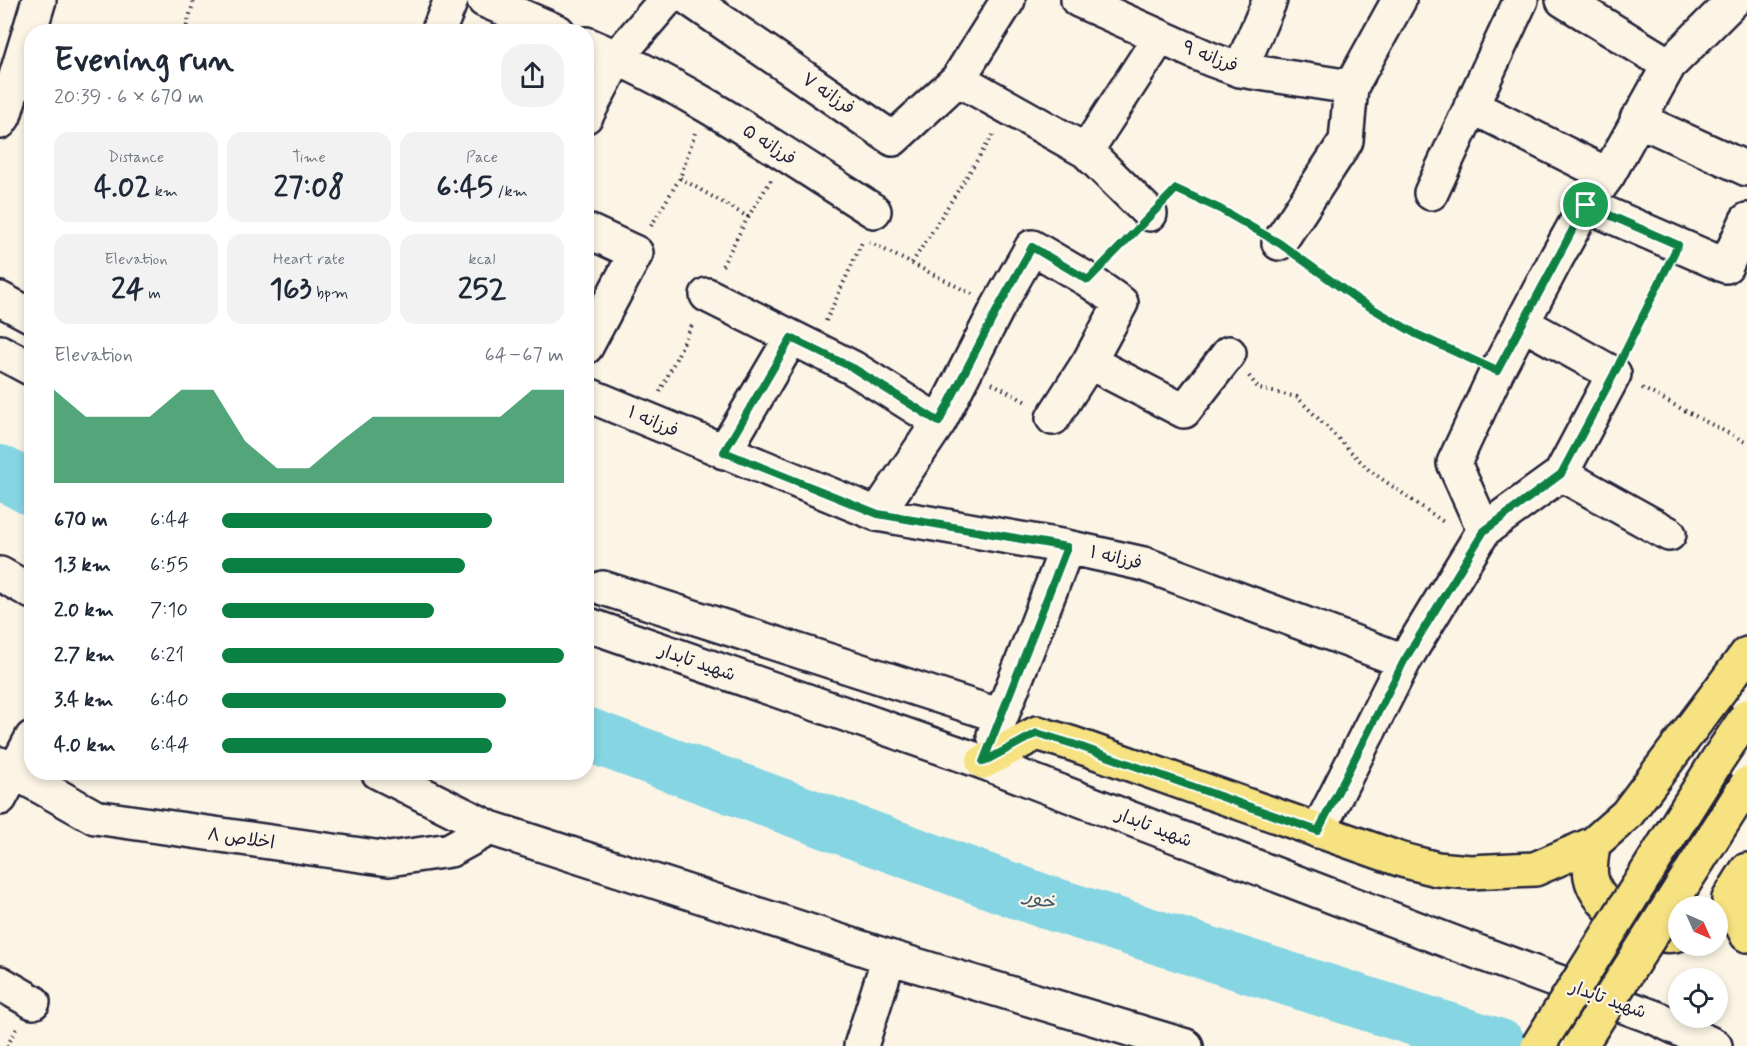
<!DOCTYPE html>
<meta charset="utf-8">
<style>
body{margin:0;font-family:Mynerve,"Playpen Sans Arabic",sans-serif;background:#f2f2f3;color:#1f2937;height:100vh;display:flex;flex-direction:column;font-size:22px;white-space:nowrap}
*{box-sizing:border-box;margin:0}
p{font-size:20px;color:#747a83}
.icon{flex:none;width:33px;height:33px;fill:none;stroke:currentColor;stroke-width:2;stroke-linecap:round;stroke-linejoin:round}
.map{position:relative;flex:1;overflow:hidden}
.sheet{position:absolute;left:24px;top:24px;width:570px;height:756px;display:flex;flex-direction:column;background:#fff;border-radius:24px;box-shadow:0 3px 9px #0003}
.sheet>*{flex:none}
.needle{width:39px;rotate:135deg}
.tools{position:absolute;left:1668px;top:896px;display:grid;gap:12px}
.tools a{display:grid;place-items:center;width:60px;height:60px;border-radius:50%;background:#fff;box-shadow:0 3px 9px #0003;font-size:30px}
.pin{position:absolute;display:grid;place-items:center;width:51px;height:51px;color:#fff;margin:-26px;border:3px solid #fff;border-radius:50%;box-shadow:0 2px 6px #0007}
.round{display:grid;place-items:center;flex:none;width:63px;height:63px;border-radius:24px;background:#f2f2f3}
.summary{display:flex;align-items:center;justify-content:space-between;height:102px;padding:0 30px}
h1{font-size:33px;font-weight:700;line-height:45px}
.stats{display:grid;grid-template-columns:repeat(3,1fr);gap:9px;height:102px;padding:6px 30px}
.stats div{display:grid;align-content:center;border-radius:15px;background:#f2f2f3;text-align:center}
.stats b{font-size:30px;font-weight:700}
.stats small{font-size:16px;font-weight:400}
.stats p{font-size:16px}
.chart{height:168px;padding:12px 30px}
.chart p{display:flex;justify-content:space-between}
.chart svg{width:100%;height:108px;margin-top:6px;fill:#0b8043;opacity:.7}
ul{padding:0 30px;list-style:none;font-size:20px}
li{display:grid;grid-template-columns:96px 72px 1fr;align-items:center;height:45px}
li i{height:15px;border-radius:8px;background:#0b8043}
.map>svg:first-child{display:block}
.lines{fill:none;stroke-linecap:round;stroke-linejoin:round}
.river{stroke:#86d5e3;stroke-width:54}
.minor-casing{stroke:#22223b;stroke-width:38}
.major-casing{stroke:#22223b;stroke-width:38}
.path{stroke:#22223b;stroke-width:4;stroke-dasharray:1.5 4.5;stroke-linecap:butt}
.minor{stroke:#fcf5e5;stroke-width:33}
.major{stroke:#f6e281;stroke-width:33}
.major-bridge-casing{stroke:#22223b;stroke-width:38;stroke-linecap:butt}
.major-bridge{stroke:#f6e281;stroke-width:33}
.route-casing{stroke:#fff;stroke-width:12}
.route{stroke:#0b8043;stroke-width:8}
.labels{text-anchor:middle;dominant-baseline:central;stroke-width:4.5;stroke-linejoin:round;paint-order:stroke}
.street-label{font-size:18px;fill:#22223b;stroke:#fcf5e5}
.water-label{font-size:20px;font-style:italic;fill:#40586d;stroke:#fcf5e5}
</style>
<div class="map">
<svg width="1747" height="1046" viewBox="0 0 1747 1046">
<rect width="100%" height="100%" fill="#fcf5e5"/>
<filter id="ink" filterUnits="userSpaceOnUse"><feTurbulence type="fractalNoise" baseFrequency=".0167" numOctaves="2"/><feDisplacementMap in="SourceGraphic" scale="12" xChannelSelector="R" yChannelSelector="G"/><feConvolveMatrix kernelMatrix="1 2 1 2 8 2 1 2 1" color-interpolation-filters="sRGB"/></filter>
<g filter="url(#ink)">
<g class="lines">
<path class="river" d="M0 472 32 489
M586 734 1043 901 1500 1046"/>
<g class="minor-casing">
<path id="minor" d="M484 0 558 32
M691 0 893 139 958 79
M1008 0 958 79 1086 151 1150 214
M1078 0 1210 59 1240 70 1351 87
M1563 0 1669 65
M438 32 451 0
M586 44C689 87 780 152 874 211
M1240 70 1270 0
M1471 106 1608 175
M586 116 617 57 666 0
M1637 119 1747 169
M0 122 4 116 39 0
M1086 151 1160 37
M1431 193 1521 0
M1586 205 1726 266 1747 220
M586 230 636 253 586 347
M1279 243 1346 141 1351 87 1399 0
M707 295 853 368 939 422
M0 299 32 316
M0 352 32 369
M1089 362 1184 411 1229 353
M586 394 877 514 1067 547 1144 564 1404 661
M724 452 791 338
M1561 474 1669 534
M877 514 939 422 998 307 1032 247 1088 280 1121 303 1089 362 1053 418
M1484 530 1454 463 1497 371 1556 259 1586 205 1608 175 1669 65 1734 0
M0 574 32 592
M603 588 1001 716
M586 624 983 762 1475 951 1656 1018 1715 1046
M994 735 1067 547
M0 764 95 817 389 859 450 850 490 828
M378 772 490 828 889 957 1186 1046
M0 798 32 738
M1318 831 1404 661 1484 530 1561 474 1614 374 1522 323
M0 983 33 1002
M861 1046 889 957"/>
</g>
<g class="major-casing">
<path id="major" d="M983 762 1037 733 1073 744 1402 860 1437 869 1470 872 1535 869 1593 844 1627 814 1747 654
M1593 844C1592 854 1589 867 1591 877 1596 907 1649 943 1678 934
M1747 870 1729 899 1747 935"/>
</g>
<path class="path" d="M185 32 194 0
M680 178 748 217 721 268
M1173 192 1176 189 1220 209 1254 229
M748 217 771 180
M651 226 680 178 695 133
M869 242 972 294
M1108 258 1130 236
M1303 260 1358 300 1416 334 1469 359
M912 263 993 135
M826 321 863 240
M1628 347 1664 273
M1249 376 1259 389 1297 397 1369 470 1445 523
M992 383 1028 403
M1642 388 1747 443
M660 392 693 323
M7 1046 17 1028"/>
<use href="#minor" class="minor"/>
<use href="#major" class="major"/>
<g class="major-bridge-casing">
<path id="major-bridge" d="M1538 1046 1718 759 1747 716
M1580 1046 1747 784"/>
</g>
<use href="#major-bridge" class="major-bridge"/>
</g>
</g>
<g class="lines" filter="url(#ink)">
<g class="route-casing">
<path id="route" d="M1176 189 1220 209 1279 243 1358 300 1416 334 1497 371 1586 205 1678 245 1614 374 1561 474 1484 531 1404 661 1318 831 1073 744 1037 733 983 762 1067 547 878 514 724 452 791 338 853 368 939 422 998 308 1032 247 1088 280Z"/>
</g>
<use href="#route" class="route"/>
</g>
<g class="labels">
<g class="street-label">
<text transform="translate(1210 57) rotate(21)">فرزانه ۹</text>
<text transform="translate(828 94) rotate(34)">فرزانه ۷</text>
<text transform="translate(769 145) rotate(33)">فرزانه ۵</text>
<text transform="translate(653 422) rotate(23)">فرزانه ۱</text>
<text transform="translate(1116 558) rotate(13)">فرزانه ۱</text>
<text transform="translate(697 663) rotate(19)">شهید تابدار</text>
<text transform="translate(1154 828) rotate(21)">شهید تابدار</text>
<text transform="translate(241 839) rotate(8)">اخلاص ۸</text>
<text transform="translate(1608 1000) rotate(20)">شهید تابدار</text>
</g>
<g class="water-label">
<text transform="translate(1040 900) rotate(19)">خور</text>
</g>
</g>
</svg>
<div class="tools">
<a><svg class="needle" viewBox="-14 -14 28 28"><path d="M0-13l5 13h-10z" fill="#e53935"/><path d="M0 13l5-13h-10z" fill="#747a83"/></svg></a>
<a><svg class="icon" aria-label="locate" viewBox="0 0 24 24"><circle cx="12" cy="12" r="6"/><path d="M12 2v4M12 18v4M2 12h4M18 12h4"/></svg></a>
</div>
<div class="pin" style="left:1586px;top:205px;background:#1e9e55"><svg class="icon" aria-label="arrive" viewBox="0 0 24 24"><path d="M6 21V4h12l-3 4 3 4H6"/></svg></div>
<section class="sheet">
<div class="summary"><div><h1>Evening run</h1><p>20:39 · 6 × 670 m</p></div><a class="round"><svg class="icon" aria-label="share" viewBox="0 0 24 24"><path d="M12 15V3M7 8l5-5 5 5M5 13v7h14v-7"/></svg></a></div>
<div class="stats">
<div><p>Distance</p><b>4.02<small> km</small></b></div>
<div><p>Time</p><b>27:08</b></div>
<div><p>Pace</p><b>6:45<small> /km</small></b></div>
</div>
<div class="stats">
<div><p>Elevation</p><b>24<small> m</small></b></div>
<div><p>Heart rate</p><b>163<small> bpm</small></b></div>
<div><p>kcal</p><b>252</b></div>
</div>
<div class="chart"><p><span>Elevation</span>64–67 m</p>
<svg viewBox="0 0 160 44" preserveAspectRatio="none"><path d="M0 44V6L10 17L20 17L30 17L40 6L50 6L60 27L70 38L80 38L90 27L100 17L110 17L120 17L130 17L140 17L150 6L160 6V44z"/></svg>
</div>
<ul>
<li><b>670 m</b>6:44<i style="width:79%"></i></li>
<li><b>1.3 km</b>6:55<i style="width:71%"></i></li>
<li><b>2.0 km</b>7:10<i style="width:62%"></i></li>
<li><b>2.7 km</b>6:21<i style="width:100%"></i></li>
<li><b>3.4 km</b>6:40<i style="width:83%"></i></li>
<li><b>4.0 km</b>6:44<i style="width:79%"></i></li>
</ul>
</section>
</div>
